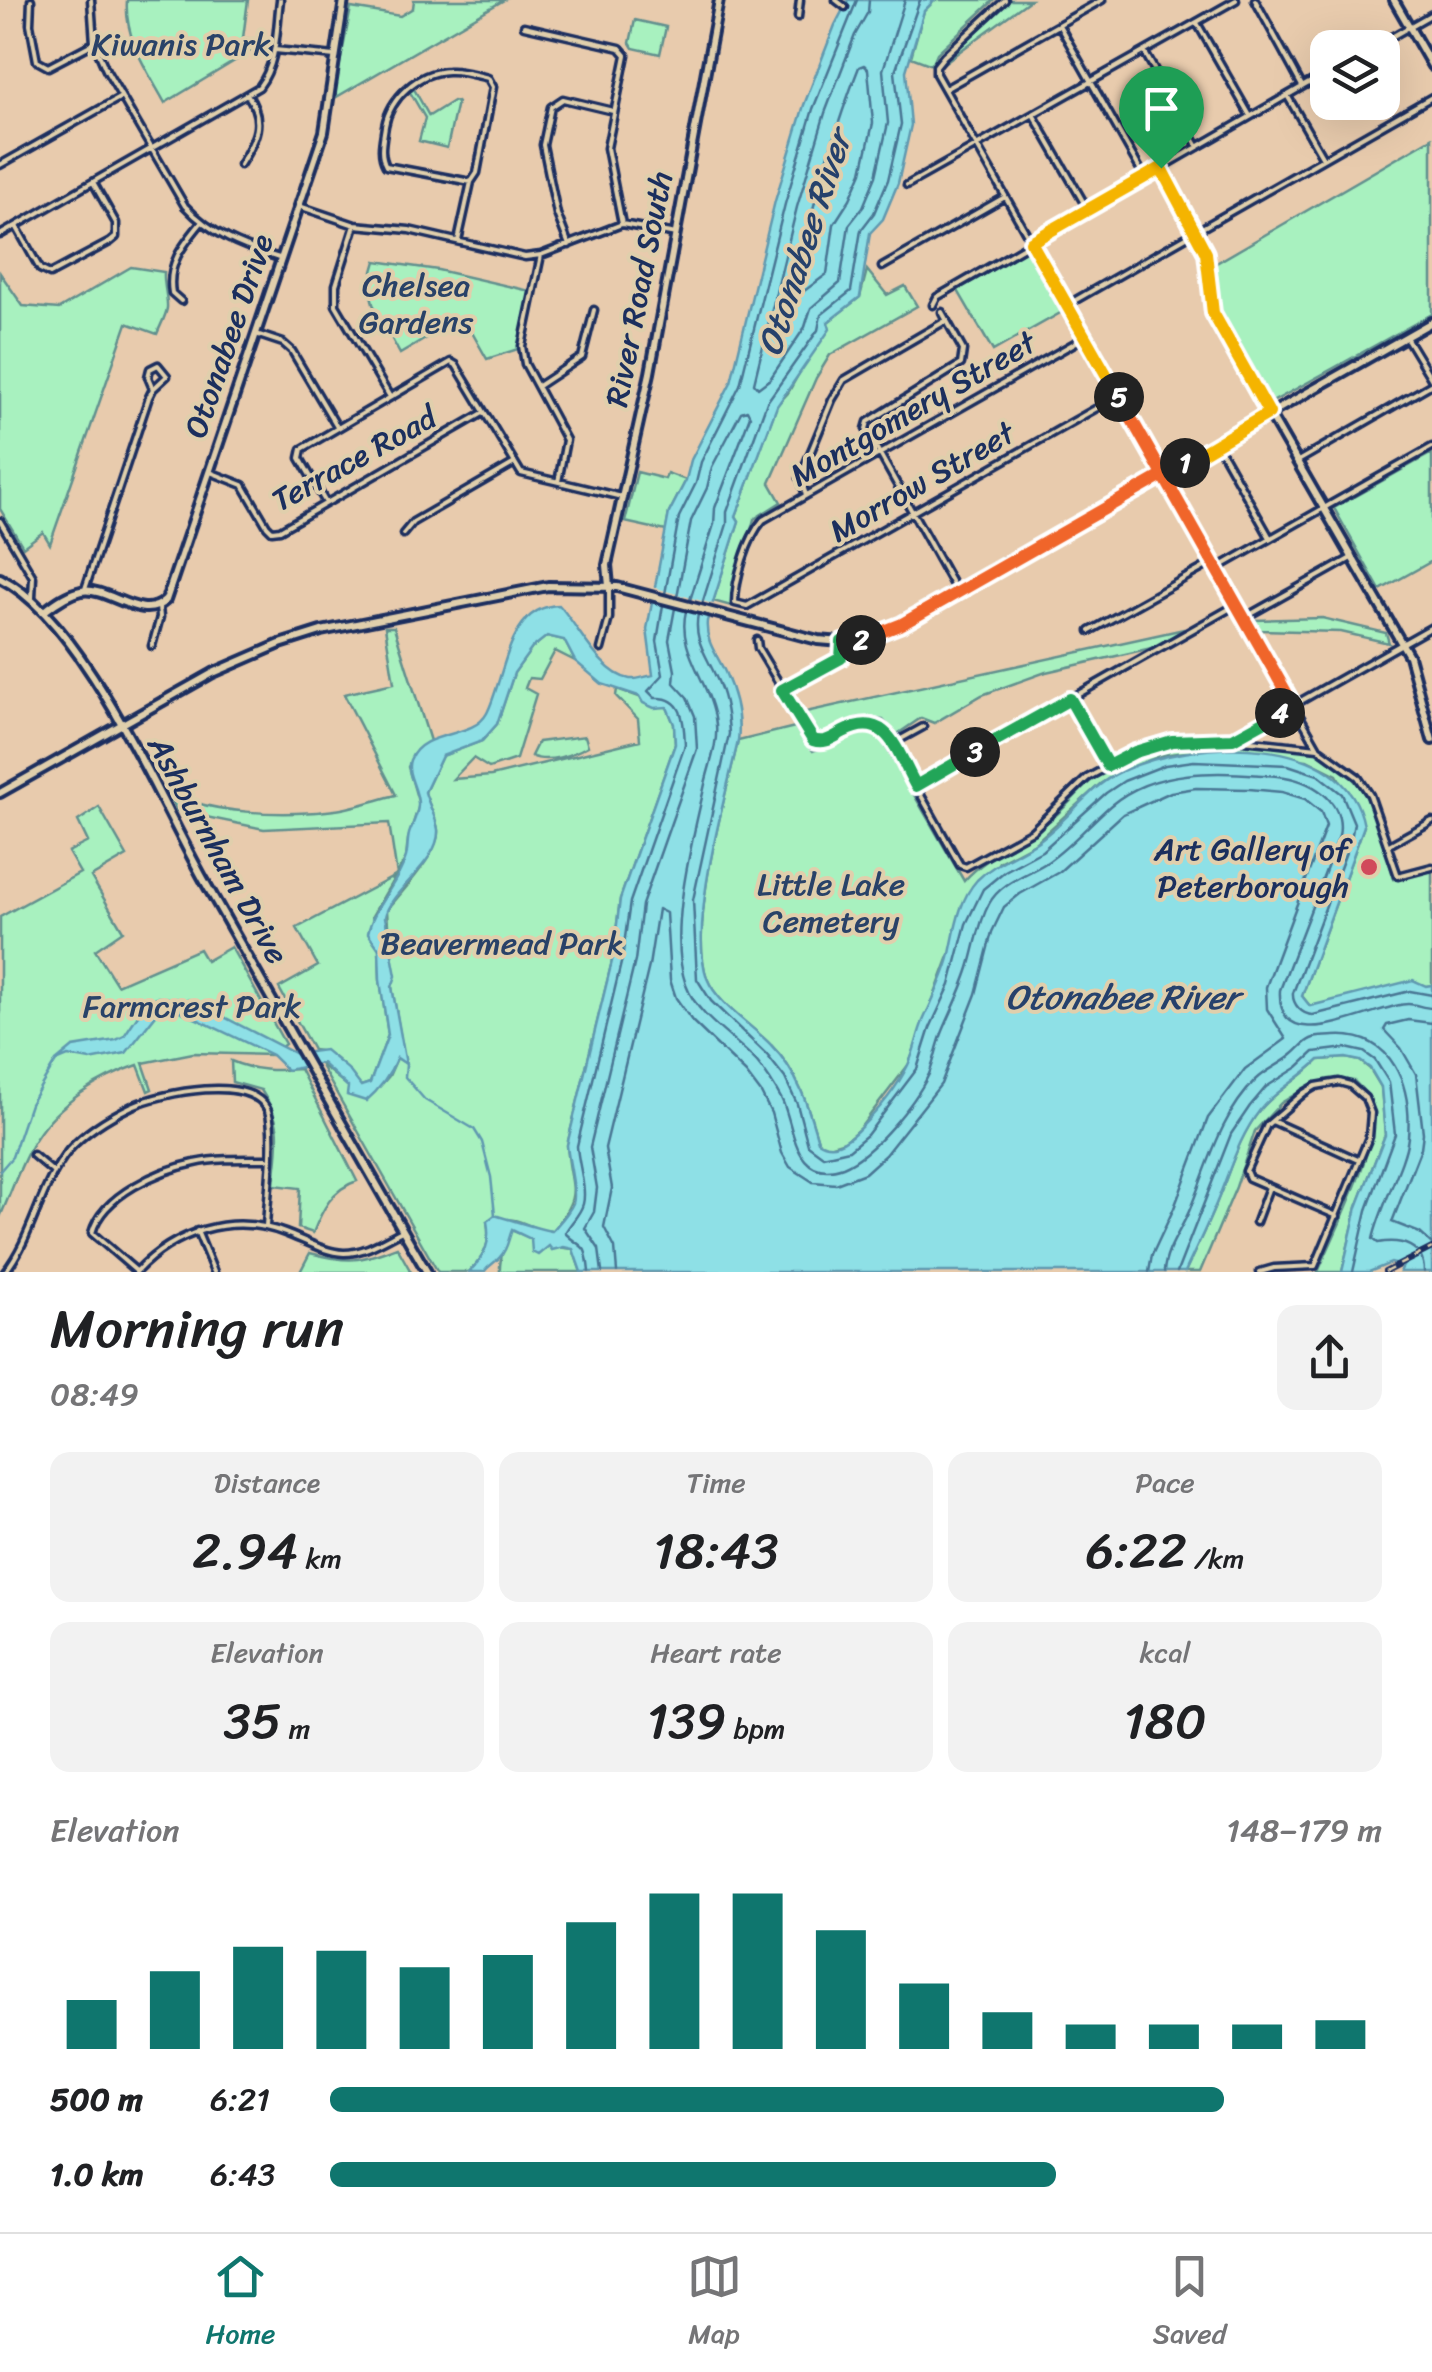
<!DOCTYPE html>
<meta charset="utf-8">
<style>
body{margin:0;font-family:Sriracha,sans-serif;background:#f2f2f2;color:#202124;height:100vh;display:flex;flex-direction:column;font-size:38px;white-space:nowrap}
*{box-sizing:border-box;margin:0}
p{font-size:32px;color:#757577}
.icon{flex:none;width:55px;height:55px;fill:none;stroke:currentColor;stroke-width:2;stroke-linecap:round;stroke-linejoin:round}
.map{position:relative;height:1272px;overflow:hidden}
.panel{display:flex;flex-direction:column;background:#fff;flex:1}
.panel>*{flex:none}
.tools{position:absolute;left:1310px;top:30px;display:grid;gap:20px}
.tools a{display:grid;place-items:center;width:90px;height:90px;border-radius:20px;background:#fff;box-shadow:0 10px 40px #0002;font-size:50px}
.pin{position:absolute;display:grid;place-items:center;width:85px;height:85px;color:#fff;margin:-102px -42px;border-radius:50% 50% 50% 0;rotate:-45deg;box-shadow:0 0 10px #0007}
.pin .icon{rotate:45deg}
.km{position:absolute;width:50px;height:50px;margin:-25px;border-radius:50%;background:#222;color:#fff;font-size:28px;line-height:50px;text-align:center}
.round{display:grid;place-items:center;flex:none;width:105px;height:105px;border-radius:20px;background:#f2f2f2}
.overview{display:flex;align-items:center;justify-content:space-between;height:170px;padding:0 50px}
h1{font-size:55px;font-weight:600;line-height:75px}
.metrics{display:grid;grid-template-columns:repeat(3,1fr);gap:15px;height:170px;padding:10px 50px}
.metrics div{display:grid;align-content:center;border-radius:20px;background:#f2f2f2;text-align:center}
.metrics b{font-size:50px;font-weight:600}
.metrics small{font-size:28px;font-weight:400}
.metrics p{font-size:28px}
.chart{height:280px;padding:20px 50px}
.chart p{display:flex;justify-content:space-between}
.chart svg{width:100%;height:180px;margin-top:10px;stroke:#0f766e;stroke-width:6}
ul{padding:0 50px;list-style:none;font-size:32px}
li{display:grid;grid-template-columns:160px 120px 1fr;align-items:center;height:75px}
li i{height:25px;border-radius:12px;background:#0f766e}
.menu{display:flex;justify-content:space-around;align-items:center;height:140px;border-top:2px solid #e0e0e0;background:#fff;font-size:28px;color:#757577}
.menu a{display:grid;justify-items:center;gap:5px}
.menu .current{color:#0f766e}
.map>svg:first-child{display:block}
.green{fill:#a8f1bf;stroke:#62908e;stroke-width:2.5}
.water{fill:#8ee0e6;stroke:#6099b0;stroke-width:2.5}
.pier{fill:#e8cbad}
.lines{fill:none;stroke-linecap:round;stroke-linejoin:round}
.shore{stroke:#497694;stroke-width:2.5}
.stream{stroke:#6099b0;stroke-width:2.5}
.street-casing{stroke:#1b2f5e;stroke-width:11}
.secondary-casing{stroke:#1b2f5e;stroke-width:14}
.street{stroke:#e0cfac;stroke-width:4}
.secondary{stroke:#e0cfac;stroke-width:6}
.rail-casing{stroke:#1b2f5e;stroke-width:6}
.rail{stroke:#e0cfac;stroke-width:2.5;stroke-dasharray:8;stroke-linecap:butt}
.split-1-casing{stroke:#fff;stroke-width:20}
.split-2-casing{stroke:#fff;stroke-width:20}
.split-3-casing{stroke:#fff;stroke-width:20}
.split-4-casing{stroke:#fff;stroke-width:20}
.split-5-casing{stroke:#fff;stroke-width:20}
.split-6-casing{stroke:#fff;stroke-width:20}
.split-1{stroke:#f5b400;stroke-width:12}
.split-2{stroke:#f0652b;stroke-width:12}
.split-3{stroke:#22a559;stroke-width:12}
.split-4{stroke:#22a559;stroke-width:12}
.split-5{stroke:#f0652b;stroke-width:12}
.split-6{stroke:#f5b400;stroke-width:12}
.poi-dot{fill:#d1495b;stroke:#e0cfac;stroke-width:4}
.labels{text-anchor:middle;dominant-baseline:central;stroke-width:8;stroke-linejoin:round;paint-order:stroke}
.park-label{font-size:32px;fill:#294268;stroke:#e0cfac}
.street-label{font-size:32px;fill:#1b2f5e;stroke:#e0cfac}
.poi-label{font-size:32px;fill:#1b2f5e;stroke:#e0cfac;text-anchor:end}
.water-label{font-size:35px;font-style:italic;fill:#26416c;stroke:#e0cfac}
</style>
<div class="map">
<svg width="1432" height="1272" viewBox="0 0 1432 1272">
<rect width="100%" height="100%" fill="#e8cbad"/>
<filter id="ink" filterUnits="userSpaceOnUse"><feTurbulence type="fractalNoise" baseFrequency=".01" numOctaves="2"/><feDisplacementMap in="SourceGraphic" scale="20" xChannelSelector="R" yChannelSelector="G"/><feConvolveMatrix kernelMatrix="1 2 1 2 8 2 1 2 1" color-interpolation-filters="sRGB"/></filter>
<g filter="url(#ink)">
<path class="green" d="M127 0H248L243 38 270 43 268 54 241 50 238 59 165 103C147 70 124 39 127 0Z
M414 0H504L333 99 351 8 400 16 413 8Z
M935 0H994L937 53 932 65 911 57 924 11Z
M1010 0H1030L941 65Z
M635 20 666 27 660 54 633 48 630 43Z
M414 89 429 116 453 101 457 102 447 148 419 141 425 118 410 92Z
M1432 138V314L1272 402 1217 306 1213 265Z
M1026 249 1062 312 993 351 957 289Z
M376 261 438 270 530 291 518 349 487 359 470 329 444 328 400 354 373 304 369 285Z
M131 267 164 272C163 284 168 299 167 308 166 316 160 326 157 334L127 323 50 544 43 532 23 547 0 509V273L23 306 59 309Z
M867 270 887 295 905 286 917 306 830 355 816 378 770 483 781 502 754 519 731 606 713 601 739 521 736 516 777 405 788 393 828 322 860 297Z
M1432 453V561L1380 590 1334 508Z
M637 472 665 479 667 473 686 480 669 513 666 531 625 522Z
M1322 618 1386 633 1389 643 1341 632 1259 630 1254 620Z
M385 627H394L430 741 417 750 408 767 419 805 408 839 406 858 372 916 379 949 380 980 388 1035 370 1083 361 1086C345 1072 338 1051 313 1050L279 988 318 966 297 928 397 875 389 823 264 829 177 811 166 787C196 816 295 816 335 810 356 807 376 800 396 795L344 694 394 683Z
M1184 629 1156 647 1046 672 982 695 934 723 921 718 896 735 883 720 858 718 825 735 817 734 801 713Z
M547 636 564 640 575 661 555 651 540 679 529 678 525 688 536 694 516 759 489 768 473 758 453 779 491 776 640 740 638 719 616 696 617 689 667 707 674 724 675 744 620 899 613 957 567 1145C570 1192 584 1189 553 1231 529 1232 524 1213 487 1221 491 1244 485 1256 469 1272H438L320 1064 349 1087 381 1085 389 1076 397 1058 405 1063 392 987 387 910C401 893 440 852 438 830 437 819 428 804 425 792L442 756 482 741 497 724 514 673 532 648Z
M795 727 813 751 860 731H877L964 881C987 855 1017 845 1045 824 1068 808 1083 783 1108 768 1123 759 1141 751 1157 747 1191 737 1277 739 1311 748 1326 753 1343 768 1354 780 1377 804 1384 848 1394 879L1432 870V985L1310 1006 1302 996 1364 826 1337 775 1307 760 1193 751 1162 755 1119 772 1100 784 1035 843 999 862 948 959 909 1064 860 1128 845 1141 825 1147 818 1141C808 1106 798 1072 771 1045 752 1025 717 1005 707 978 688 924 725 799 738 741Z
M585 736 588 746C572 755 547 764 531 756L538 742Z
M99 807 127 856 91 877 123 931 95 950 117 985 199 949 206 961 231 947 285 1044 272 1055 193 1053 143 1063 152 1089 148 1091 138 1065C100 1078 58 1103 36 1138 21 1161 12 1191 0 1217V917L80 873 68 852 88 842 78 821Z
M1346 1058 1360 1061 1370 1069 1381 1087 1385 1135 1357 1207 1342 1272H1318C1332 1238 1388 1130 1370 1099 1367 1093 1359 1086 1354 1081L1329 1079 1309 1086 1281 1103 1255 1131 1236 1187 1200 1272H1185C1197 1246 1210 1220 1220 1194 1232 1164 1240 1135 1260 1110 1277 1089 1301 1079 1319 1060Z
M231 1061C254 1071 276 1071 300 1069L357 1181C332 1189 322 1210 313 1233L298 1228 300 1188 274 1185C278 1143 285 1126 261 1090L232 1082Z
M511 1230 550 1246 573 1249 581 1272H500C499 1259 506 1240 511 1230Z
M397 1247 411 1272H300L310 1253C349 1263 359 1262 397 1247Z"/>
<path class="water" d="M848 0H935L924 11 906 71 911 125 898 183 883 219 870 233 860 297 828 322 830 329 777 406 736 516 739 521 707 621C705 642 717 654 725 672 735 694 741 718 738 741 725 799 688 924 707 978 717 1004 752 1025 771 1045 798 1072 808 1106 818 1141 833 1151 845 1142 857 1131 876 1113 897 1088 908 1065 915 1051 917 1035 923 1021 932 1000 943 980 949 958 955 932 958 901 977 880 994 863 1015 856 1035 843 1067 823 1087 787 1122 771 1190 739 1347 729 1364 826L1302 996 1310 1006 1413 980 1426 986 1432 985V1272H1400L1403 1266 1391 1263 1369 1272H1342L1357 1207 1385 1135 1381 1087 1370 1068 1360 1061 1346 1058 1319 1060C1300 1079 1277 1089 1260 1110 1240 1136 1232 1164 1220 1194 1210 1220 1197 1246 1185 1272H581L573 1249 564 1247 552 1250 549 1246 538 1255 532 1252 531 1239 512 1230C508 1239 508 1249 500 1257 495 1263 489 1265 484 1272H469C485 1256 491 1244 487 1221L495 1215C501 1217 547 1231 552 1231 559 1223 569 1213 573 1203 577 1192 568 1160 567 1145L613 957 620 899 675 744 674 724 667 707 654 708 643 703 639 696 602 684 575 661 564 640 547 636 532 648 514 673 497 724 482 741 442 756 425 792C428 804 437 819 438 830 440 862 390 890 385 917L396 976 392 987 406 1064 397 1058C390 1075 380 1089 366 1101L347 1095 348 1087 322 1063 287 1070 272 1055 174 1008 159 1011 126 1053 90 1060 68 1056 56 1061 73 1047 116 1040 124 1036 148 1000 157 997 191 1000 296 1054 325 1050 348 1069 361 1086 370 1083 388 1035 380 980 379 949 368 933C374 904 398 885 406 857 408 850 407 842 409 834 412 825 418 814 418 805 419 790 405 774 410 760 423 728 473 740 487 713 505 678 507 606 559 605 577 624 601 675 630 679 637 680 646 676 653 675L647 629 669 513 686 480 691 460 731 382 775 201 804 105 835 25Z"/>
<path class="pier" d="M652 587 717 605 713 619 648 601Z"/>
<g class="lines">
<path class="shore" d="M869 0 868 12 855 35 825 113 797 207 754 383 758 388 770 379 805 327 811 308 840 283 849 225 863 207 876 176 888 123 883 70 905 0
M864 65 868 69 873 123 862 172 850 199 834 224 827 274 796 297 793 291C810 215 830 140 859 67Z
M665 594 679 517 696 483 701 462 740 385 785 204 813 109 857 0
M677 597 691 521 707 488 712 467 741 412 747 410 750 416 715 508 714 524 690 600
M702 604 727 524V512L767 402 818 330 821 315 851 291 861 230 874 213 888 180 901 124 895 72 920 0
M686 611C676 652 712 683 716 725 718 744 709 766 705 784 693 839 667 932 686 985 698 1018 735 1038 757 1062 767 1074 775 1087 782 1100 795 1128 794 1184 843 1167 873 1155 915 1103 929 1074 935 1060 937 1045 943 1031 952 1010 962 990 969 968 976 946 978 924 989 904 1001 881 1030 874 1049 861 1072 845 1090 823 1111 805 1157 766 1221 772 1277 776 1309 779 1346 799 1339 836L1280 990C1276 1063 1376 1004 1408 1004 1416 1004 1423 1008 1432 1008
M698 614C693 640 706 654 716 677 725 695 728 714 729 734L693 900 697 979 711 1001 767 1055 785 1078 797 1104 808 1145 823 1156 849 1150 867 1135 917 1069 930 1028 950 985 966 924 983 889 1005 871 1042 851 1106 793 1124 781 1165 765 1194 761 1288 765 1318 775 1342 794 1354 823 1351 839 1293 993C1292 1004 1302 1015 1313 1015L1410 991 1432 995
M1432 1023 1408 1020 1387 1025 1384 1030 1401 1048 1416 1074 1423 1133 1421 1148 1392 1222 1420 1233 1432 1244
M589 1272C586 1240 583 1251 565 1233 570 1223 580 1215 583 1204 587 1188 578 1164 577 1146L622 959 630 902 685 745C684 722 684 696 655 698L648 691 663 675 657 641 663 605
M602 1272 599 1249 585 1228 594 1212 597 1188 590 1147 635 961 642 905 697 749 695 716 687 697 674 683 675 671 669 640 675 608
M617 1272 615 1248 604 1227 612 1188 605 1148 649 966 658 909 666 913 670 980 676 998 692 1021 746 1073 761 1093 771 1113 782 1153 790 1167 813 1182 836 1184 865 1173 885 1155 941 1084 976 994 992 932 1004 907 1020 894 1059 872 1123 814 1171 792 1196 788 1249 789 1282 792 1305 799 1321 812 1326 826 1266 987 1267 1009 1286 1039 1245 1069 1208 1118 1174 1208 1152 1255 1149 1272
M1164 1272C1165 1250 1182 1229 1190 1209 1209 1163 1220 1116 1256 1080 1267 1069 1282 1064 1293 1054 1299 1049 1304 1042 1311 1039 1318 1036 1326 1037 1334 1036 1393 1032 1412 1086 1408 1137 1405 1165 1380 1206 1373 1239L1378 1243C1401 1239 1424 1245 1424 1272
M1177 1272 1231 1134 1250 1106 1266 1087 1298 1067 1314 1052 1346 1048 1364 1052 1375 1060 1389 1082 1395 1134 1367 1210 1353 1272"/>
<path class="stream" d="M406 1064 405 1077 425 1100 474 1129 482 1142 491 1177 495 1215
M0 1171 12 1157 30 1104 56 1061"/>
<g class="street-casing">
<path id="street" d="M31 0 30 24 37 61 48 67 94 43
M91 0 94 43 106 70 185 206C212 235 242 246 279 258
M836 0 845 7
M1005 0 944 56 936 66V74L1318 748
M1255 0 1302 86
M798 17 800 0
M1197 23 1249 114
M1059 25 1145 178
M524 26 620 48 626 55 607 148 622 224
M1372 48 1432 14
M275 50 335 56
M1145 53 1198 147
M945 89 1102 0
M1288 97 1323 158
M1034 116 1088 210
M0 165 121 97
M240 165C256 139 266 121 247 94
M1161 170 1207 253 1213 313 1269 413
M907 185 1236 0
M299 206 355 225 409 230 525 257 541 255 622 224 676 234
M355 225 336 285V305L390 397
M16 226 40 269 50 274 110 242 116 237V223L93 182
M0 235 259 87C278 62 276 30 280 0
M458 241 471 182 477 173 493 87 488 78C476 75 461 70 448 71 418 72 390 98 385 126 383 140 379 153 386 166L471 182
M569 245 557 214 543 145 551 107 563 99 613 111
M541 255 522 346 525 364 566 440 558 482
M882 267 1005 197
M181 301 172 293C167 264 183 245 201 223
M933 305 937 297 1328 72
M1067 305 1432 97
M942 312 963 350 961 364 868 422 866 429 957 592
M256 334 283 343 292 351 337 427
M1085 337 763 520C747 538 735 580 735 603L747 606 1118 396
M1406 337 1432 380
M538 386 582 357 594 310
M1217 444 1269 536
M1298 461 1432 384
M210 472 243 485 267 526 272 531 280 530 483 413
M806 495 800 478 832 400 844 380 947 320
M326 503 300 458 302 449 451 362 456 365 521 473 622 497
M0 521 33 577 32 598
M403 534 413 522 513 464
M1216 569 1432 447
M85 589 149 397 153 389 167 376 158 365 150 369 148 377 153 389
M1244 618 1353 557
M1090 631 1212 563
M757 640 758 648 813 740C841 748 857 706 886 733L960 865 966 867 1032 831 1087 778 1135 752 1185 739H1233L1318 748 1358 777 1370 795 1398 876 1432 867
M152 646 160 617 159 607
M601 649 609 618V586
M783 690 874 638
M1071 700 1108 766
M1237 737 1432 627
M892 744 923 727
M916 786 1236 605
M1389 845 1432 821
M1272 1121 1358 1160
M33 1155 53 1172
M1256 1222 1269 1187
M197 1231 214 1272
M136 1271 92 1233C102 1195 160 1170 195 1163 218 1158 243 1159 267 1159
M5 1272C34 1235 39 1187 69 1150 86 1131 109 1117 132 1106 161 1093 252 1073 268 1111 276 1133 267 1201 266 1227
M136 1272C174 1232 231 1212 285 1233 304 1240 324 1252 344 1253 365 1253 384 1240 402 1231
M1260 1272 1274 1268 1315 1266 1369 1137 1371 1113 1365 1098 1350 1085 1339 1082 1316 1086 1304 1093 1267 1125 1246 1171 1249 1178 1337 1216"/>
</g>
<g class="secondary-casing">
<path id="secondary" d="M1394 0 1432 66
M1269 413 1409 656 1432 740
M0 578C84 620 158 799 205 882 279 1012 352 1143 427 1272
M609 586 607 565 650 373 719 0
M45 611C56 602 67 594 81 591 109 586 141 624 166 600L324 132 344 0
M0 793 213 673 280 644 321 631 548 586 617 587 818 640 842 642 878 636 1432 322"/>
</g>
<use href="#street" class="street"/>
<use href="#secondary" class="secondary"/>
<g class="rail-casing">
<path id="rail" d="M1385 1272 1432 1248"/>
</g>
<use href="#rail" class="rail"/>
</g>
</g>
<g class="lines" filter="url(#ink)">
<g class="split-1-casing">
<path id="split-1" d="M1161 168 1206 253 1213 313 1269 413 1185 463"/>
</g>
<g class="split-2-casing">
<path id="split-2" d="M861 640 902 624 1185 463"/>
</g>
<g class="split-3-casing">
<path id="split-3" d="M861 640 842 642 841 658 782 690 813 740C825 744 832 738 843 732 888 708 897 753 916 786L975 752"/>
</g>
<g class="split-4-casing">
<path id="split-4" d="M975 752 1070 699 1108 766 1135 752 1172 741 1233 739 1280 713"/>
</g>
<g class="split-5-casing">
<path id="split-5" d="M1119 397 1291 701 1293 705 1280 713"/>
</g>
<g class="split-6-casing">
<path id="split-6" d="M1119 397 1031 242 1161 168"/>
</g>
<use href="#split-1" class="split-1"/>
<use href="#split-2" class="split-2"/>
<use href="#split-3" class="split-3"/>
<use href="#split-4" class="split-4"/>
<use href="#split-5" class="split-5"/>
<use href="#split-6" class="split-6"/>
</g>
<circle class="poi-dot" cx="1369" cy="867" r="10"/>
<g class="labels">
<g class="park-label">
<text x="181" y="44">Kiwanis Park</text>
<text x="416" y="285">Chelsea<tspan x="416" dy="37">Gardens</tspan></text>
<text x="831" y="884">Little Lake<tspan x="831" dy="37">Cemetery</tspan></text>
<text x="502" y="943">Beavermead Park</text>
<text x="192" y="1006">Farmcrest Park</text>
</g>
<g class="street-label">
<text transform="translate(639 289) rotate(-79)">River Road South</text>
<text transform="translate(229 336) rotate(-71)">Otonabee Drive</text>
<text transform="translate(913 409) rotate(-30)">Montgomery Street</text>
<text transform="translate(354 459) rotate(-29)">Terrace Road</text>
<text transform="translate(922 482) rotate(-30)">Morrow Street</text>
<text transform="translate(218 850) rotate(61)">Ashburnham Drive</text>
</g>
<g class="poi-label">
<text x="1349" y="849">Art Gallery of<tspan x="1349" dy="37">Peterborough</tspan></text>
</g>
<g class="water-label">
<text transform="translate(804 243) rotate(-72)">Otonabee River</text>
<text x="1122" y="997">Otonabee River</text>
</g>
</g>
</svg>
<div class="tools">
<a><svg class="icon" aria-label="layers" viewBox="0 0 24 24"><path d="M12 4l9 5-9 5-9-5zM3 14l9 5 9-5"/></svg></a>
</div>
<div class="pin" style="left:1161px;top:168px;background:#1e9e55"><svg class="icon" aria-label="arrive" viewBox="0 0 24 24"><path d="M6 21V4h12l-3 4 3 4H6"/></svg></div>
<b class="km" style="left:1185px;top:463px">1</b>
<b class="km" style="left:861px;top:640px">2</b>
<b class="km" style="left:975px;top:752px">3</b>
<b class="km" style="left:1280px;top:713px">4</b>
<b class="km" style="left:1119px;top:397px">5</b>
</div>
<section class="panel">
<div class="overview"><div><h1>Morning run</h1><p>08:49</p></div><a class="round"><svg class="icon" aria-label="share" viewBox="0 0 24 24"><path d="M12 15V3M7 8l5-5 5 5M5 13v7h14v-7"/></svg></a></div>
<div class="metrics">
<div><p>Distance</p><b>2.94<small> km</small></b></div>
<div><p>Time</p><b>18:43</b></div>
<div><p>Pace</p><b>6:22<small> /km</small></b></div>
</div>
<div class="metrics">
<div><p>Elevation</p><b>35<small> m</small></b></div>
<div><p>Heart rate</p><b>139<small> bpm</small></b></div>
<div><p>kcal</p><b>180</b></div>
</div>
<div class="chart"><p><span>Elevation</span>148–179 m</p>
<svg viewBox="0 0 160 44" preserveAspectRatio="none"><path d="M5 44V32M15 44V25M25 44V19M35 44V20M45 44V24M55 44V21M65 44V13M75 44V6M85 44V6M95 44V15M105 44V28M115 44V35M125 44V38M135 44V38M145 44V38M155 44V37"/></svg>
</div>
<ul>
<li><b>500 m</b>6:21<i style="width:85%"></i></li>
<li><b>1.0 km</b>6:43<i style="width:69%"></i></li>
</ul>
</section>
<nav class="menu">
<a class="current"><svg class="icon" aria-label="home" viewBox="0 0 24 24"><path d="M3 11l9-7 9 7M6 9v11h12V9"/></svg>Home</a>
<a><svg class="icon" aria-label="map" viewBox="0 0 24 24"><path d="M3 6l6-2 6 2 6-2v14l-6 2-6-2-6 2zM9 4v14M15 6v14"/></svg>Map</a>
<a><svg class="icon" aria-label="saved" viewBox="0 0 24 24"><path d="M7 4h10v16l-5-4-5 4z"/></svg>Saved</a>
</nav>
